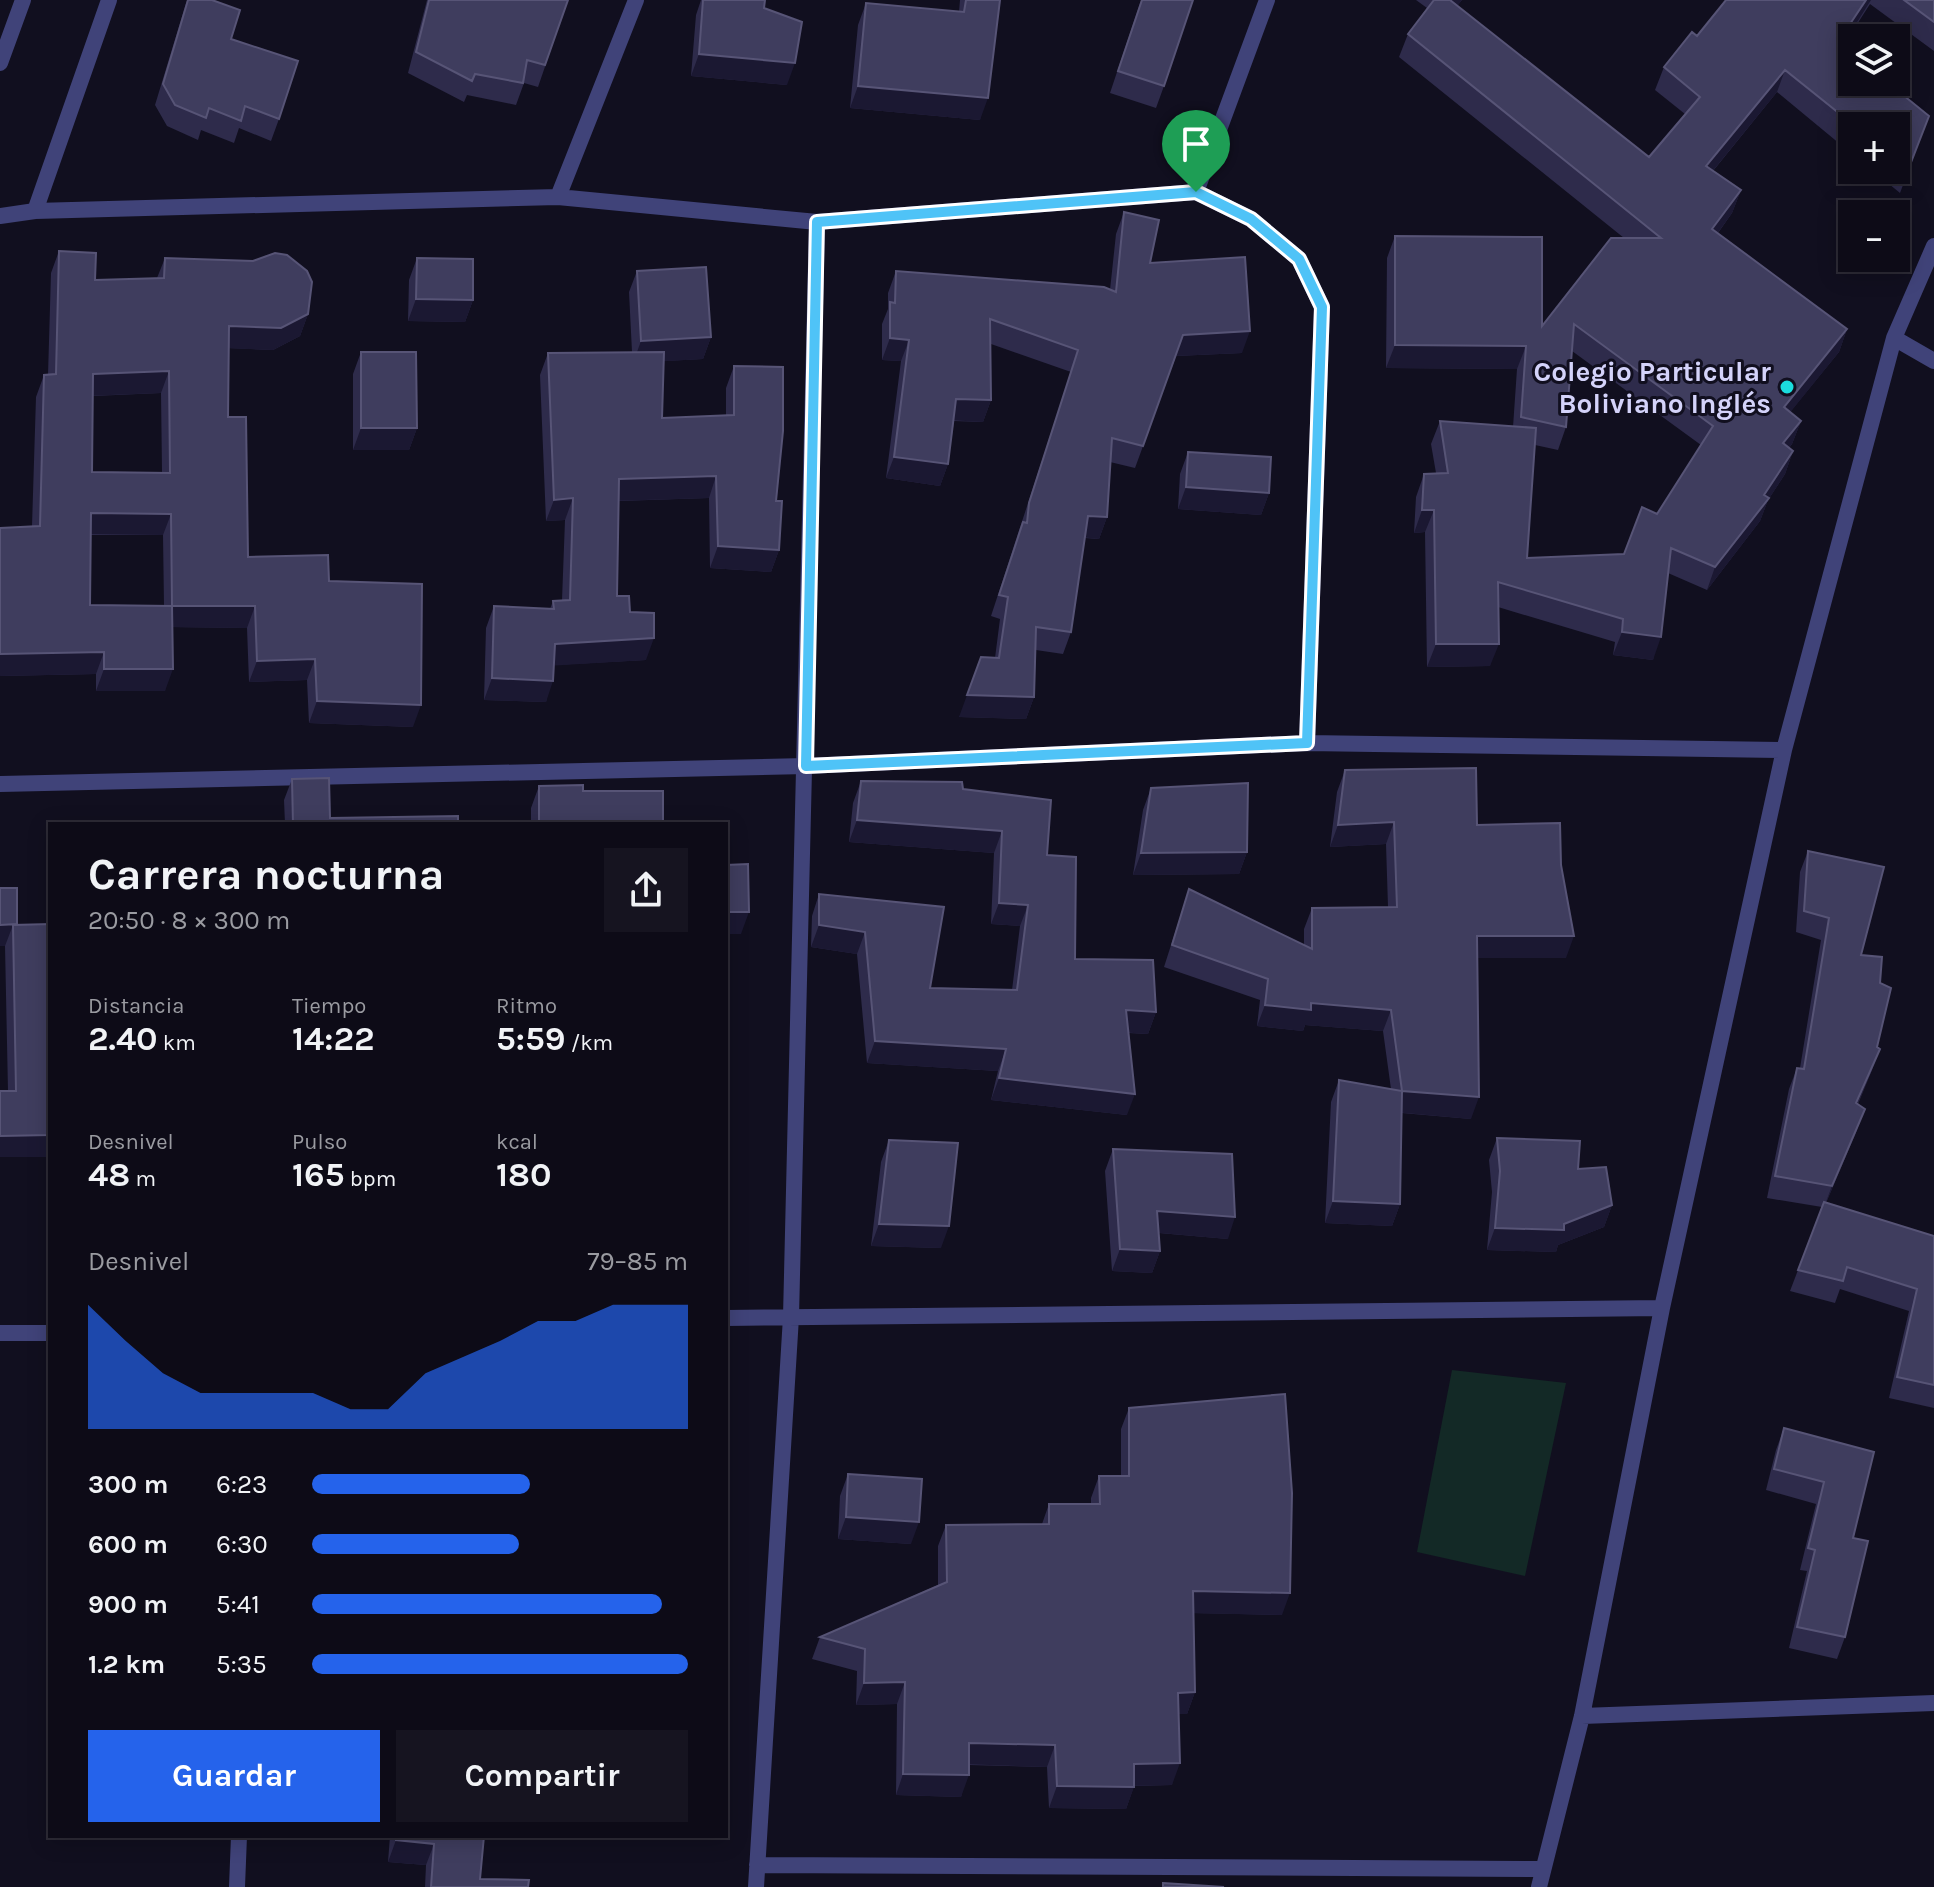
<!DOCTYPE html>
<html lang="es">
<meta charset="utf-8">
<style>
body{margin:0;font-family:Karla,sans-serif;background:#161420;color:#f1f3f6;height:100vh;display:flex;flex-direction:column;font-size:30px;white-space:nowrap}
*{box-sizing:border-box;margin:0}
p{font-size:26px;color:#9a9ba1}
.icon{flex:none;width:44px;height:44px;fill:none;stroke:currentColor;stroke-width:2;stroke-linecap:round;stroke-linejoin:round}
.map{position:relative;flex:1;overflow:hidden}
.sheet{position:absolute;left:48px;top:822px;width:680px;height:1016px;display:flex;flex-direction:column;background:#0d0b17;border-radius:0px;box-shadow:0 4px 20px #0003,0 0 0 2px #2d2b36}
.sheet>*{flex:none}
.tools{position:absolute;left:1838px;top:24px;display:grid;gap:16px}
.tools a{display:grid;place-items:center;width:72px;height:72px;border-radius:0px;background:#0d0b17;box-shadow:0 4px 20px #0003,0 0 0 2px #2d2b36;font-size:40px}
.pin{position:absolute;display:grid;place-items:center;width:68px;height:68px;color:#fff;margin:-82px -34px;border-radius:50% 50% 50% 0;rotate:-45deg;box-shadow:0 0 8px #0007}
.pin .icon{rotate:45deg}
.round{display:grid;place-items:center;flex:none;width:84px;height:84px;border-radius:0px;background:#161420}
.headline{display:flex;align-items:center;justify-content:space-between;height:136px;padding:0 40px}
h1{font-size:44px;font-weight:700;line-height:60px}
.metrics{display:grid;grid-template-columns:repeat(3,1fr);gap:12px;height:136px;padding:8px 40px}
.metrics div{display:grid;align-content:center}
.metrics b{font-size:34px;font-weight:700}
.metrics small{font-size:22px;font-weight:400}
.metrics p{font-size:22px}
.chart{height:224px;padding:16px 40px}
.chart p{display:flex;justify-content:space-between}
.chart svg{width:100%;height:144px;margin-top:8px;fill:#2563eb;opacity:.7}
.primary-button{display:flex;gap:16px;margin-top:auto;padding:16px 40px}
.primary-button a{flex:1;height:92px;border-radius:0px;background:#2563eb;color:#fff;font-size:32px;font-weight:700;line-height:92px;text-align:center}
.primary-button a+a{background:#161420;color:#f1f3f6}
ul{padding:0 40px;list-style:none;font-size:26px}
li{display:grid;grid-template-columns:128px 96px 1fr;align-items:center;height:60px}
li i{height:20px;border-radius:10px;background:#2563eb}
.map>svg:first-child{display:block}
.green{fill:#132926}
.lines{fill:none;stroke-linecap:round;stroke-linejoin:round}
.street{stroke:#404379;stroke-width:16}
.wall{fill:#2e2b4b;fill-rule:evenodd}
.shaded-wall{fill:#1b1832}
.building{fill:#3f3d5e;stroke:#575476;stroke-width:2;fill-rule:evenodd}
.route-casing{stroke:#fff;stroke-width:16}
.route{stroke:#4fc3f7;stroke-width:10}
.poi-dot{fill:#1bdcde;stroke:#110f1f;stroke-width:3}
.labels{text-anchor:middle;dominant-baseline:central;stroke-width:6;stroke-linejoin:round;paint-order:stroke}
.poi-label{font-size:28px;font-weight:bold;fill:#d4d3fa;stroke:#110f1f;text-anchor:end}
</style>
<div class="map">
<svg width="1934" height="1887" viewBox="0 0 1934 1887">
<rect width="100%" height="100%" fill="#110f1f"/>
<path class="green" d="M1452 1370 1566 1383 1525 1576 1417 1552Z"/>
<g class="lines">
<path class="street" d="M0 63 23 0
M1196 192 1267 0
M558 197 636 0
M35 211 109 0
M0 216 35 211 558 197 817 222 1196 192 1251 219 1299 259 1322 307 1307 743
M1894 338 1934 361
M0 784 806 766 1307 743 1784 750
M726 1318 1662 1308
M0 1333H50
M1582 1716 1934 1703
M757 1865 1543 1869
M237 1887 239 1836
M756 1887 791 1317 817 222
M1539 1887 1582 1716 1662 1308 1784 750 1894 338 1934 246"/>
</g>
<path class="wall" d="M187 0 231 39 279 119 271 141 239 128 234 143 201 130 198 140 167 126 155 105Z
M427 0H568L538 87 524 83 516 105 467 95 464 102 408 73Z
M701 0H765L764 8 787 85 691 76 696 15Z
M960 0H1000L980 120 850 108 858 25 866 3 959 12Z
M1141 0 1164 86 1156 108 1110 93Z
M1416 0H1462L1457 6 1649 157 1685 114 1655 90 1664 67 1697 36 1726 0H1934V51L1870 4 1843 46 1929 116 1900 193 1872 170H1896V126H1852V154L1777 92 1713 171 1741 190 1732 213 1718 233 1847 329 1839 352 1790 412 1801 421 1792 444 1789 448 1793 451 1785 474 1768 500 1760 521 1707 590 1668 573 1653 660 1613 655 1615 642 1498 607 1490 666 1427 667 1425 532 1414 533 1416 497 1424 474 1436 473 1431 444 1440 421 1513 427 1517 369 1386 368 1387 258 1395 236 1542 326 1624 238 1399 57 1408 34 1427 8ZM1572 351 1701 445 1657 514 1624 554 1527 558 1535 445 1558 450 1566 427Z
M1124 212 1150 263 1242 353 1176 356 1135 468 1110 462 1107 517 1099 539 1085 538 1071 632 1063 654 1036 650 1034 697 1026 719 959 717 995 658 1000 619 991 616 1071 372 991 344V400L983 422 954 421 948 464 940 486 886 478 901 361 882 360V324L888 309V293L896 271 1110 290 1116 234Z
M59 251 95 280 157 278 165 258 308 314 300 336 273 350 229 348 228 417 248 557 329 581 413 727 309 723 307 680 249 682 247 628 172 627 165 691H96V674L0 676V528L32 526 36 397 44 375H48L51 273ZM161 393 162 472H92L93 396ZM91 535H163L164 606 90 605Z
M417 258 473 300 465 322 408 321 409 280Z
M637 271 711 337 703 359 664 361 662 418 726 416V388L734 366 776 501 779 550 771 572 710 568 709 498 619 501 617 596 630 612 646 660 554 665 546 702 484 700 486 628 494 606 550 609 553 601 562 600 565 520 546 521 540 375 548 353 632 352 629 292Z
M361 352 417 428 409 450H353V374Z
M1188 452 1269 493 1261 515 1178 509 1180 474Z
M1345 770 1477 825 1561 865 1566 958H1477L1471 1119 1402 1113 1400 1204 1392 1226 1325 1223 1331 1102 1339 1080 1391 1089 1383 1031 1305 1025 1303 1031 1257 1026 1260 1000 1164 967 1189 889 1304 945V929L1312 908 1388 907 1386 844 1330 847 1337 792Z
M292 779 330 818 458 824H285L284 800Z
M861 781 963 789 1047 855 1075 959 1156 1012 1148 1034 1129 1033 1127 1115 991 1100 998 1071 867 1063 857 954 811 947 812 916 819 894 930 988 1012 990 1020 926 991 924 994 853 849 842 853 803Z
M539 786 583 791 663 824H531V808Z
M1151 788 1247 852 1239 874 1133 875 1143 810Z
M1808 851 1861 955 1880 983 1877 1047 1872 1070 1858 1104 1857 1130 1826 1203 1934 1236V1408L1889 1398 1909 1311 1840 1289 1835 1303 1790 1291 1822 1207 1767 1198 1789 1089 1797 1068H1800L1821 940 1796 932 1800 872Z
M0 888 17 925 50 924V1152L48 1157 8 1091 5 946H0Z
M1497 1138 1578 1169 1612 1205 1604 1227 1558 1245 1556 1252 1487 1250 1492 1192 1489 1160Z
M889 1140 941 1248 871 1246 881 1162Z
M1113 1149 1228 1239 1159 1233 1160 1251 1152 1273 1112 1271 1105 1171Z
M1129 1408 1282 1615 1193 1613 1195 1692 1187 1714H1179L1172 1785 1134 1786 1126 1809 1049 1808 1047 1767 969 1765 961 1797 896 1795 897 1704 856 1705 857 1671 812 1659 820 1637 938 1585V1546L946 1525 1042 1524 1049 1504H1091V1498L1099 1476H1121V1429Z
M1784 1428 1874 1452 1853 1538 1845 1637 1837 1659 1789 1648 1807 1571 1800 1570 1816 1504 1766 1490 1776 1450Z
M848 1474 911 1544 838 1539 840 1496Z
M390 1836H484L480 1879 528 1887H425L426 1865 388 1862Z"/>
<path class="shaded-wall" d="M1452 0H1462L1444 22Z
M1866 0H1871L1830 65 1838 42Z
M699 54 795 63 787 85 691 76Z
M1785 70 1777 92 1698 189 1706 166Z
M858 86 988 98 980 120 850 108Z
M1741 190 1732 213 1704 252 1712 229Z
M416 299 473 300 465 322 408 321Z
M308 314 300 336 273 350 221 348 229 326Z
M1847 329 1839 352 1776 430 1784 407Z
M1250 331 1242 353 1175 356 1183 335Z
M711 337 703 359 633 363 641 341Z
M890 338 909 340 901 361 882 360Z
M1395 345 1526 346 1517 369 1386 368Z
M169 371 161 393 85 396 93 374Z
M956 399 991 400 983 422 948 420Z
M1801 421 1792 444 1774 466 1783 443Z
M361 428H417L409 450H353Z
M1793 451 1785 474 1768 500 1760 521 1707 590 1715 567Z
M894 457 948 464 940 486 886 478Z
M716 476 709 498 611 501 619 479Z
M1186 487 1269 493 1261 515 1178 509Z
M573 498 565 520 546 521 554 500Z
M1422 510H1434L1425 532 1414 533Z
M91 513 171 514 163 535 83 534Z
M1088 516 1107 517 1099 539 1081 537Z
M718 546 779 550 771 572 710 568Z
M172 606H255L247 628 164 627Z
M1622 632 1661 637 1653 660 1613 655Z
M654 638 646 660 547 666 555 644Z
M1436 644H1499L1490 666 1427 667Z
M104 652 96 674 0 676V654Z
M315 659 307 680 249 682 257 661Z
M104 669H173L165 691H96Z
M492 678 553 681 546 702 484 700Z
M967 695 1034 697 1026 719 959 717Z
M317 701 421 705 413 727 309 723Z
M857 820 1002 831 994 853 849 842Z
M1394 822 1386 844 1330 847 1338 825Z
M1247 852 1239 874 1133 875 1141 853Z
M999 903 1028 905 1020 926 991 924Z
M726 912H749L741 934H726Z
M0 925H13L5 946H0Z
M819 925 865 932 857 954 811 947Z
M1477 936H1574L1566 958H1469Z
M1311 1003 1391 1010 1383 1031 1305 1025 1303 1031 1257 1026 1265 1005Z
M1126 1010 1156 1012 1148 1034 1119 1032Z
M875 1041 1006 1049 998 1071 867 1063Z
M1880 1049 1872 1070 1848 1125 1856 1103Z
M999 1078 1135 1094 1127 1115 991 1100Z
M1402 1091 1479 1097 1471 1119 1394 1112Z
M1865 1109 1857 1130 1824 1207 1832 1186Z
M50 1134V1152L48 1157H0V1136Z
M1333 1201 1400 1204 1392 1226 1325 1223Z
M1612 1205 1604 1227 1558 1245 1556 1252 1487 1250 1495 1228 1564 1224Z
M1157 1211 1235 1217 1228 1239 1149 1232Z
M879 1224 949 1226 941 1248 871 1246Z
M1120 1249 1160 1251 1152 1273 1112 1271Z
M846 1517 919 1522 911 1544 838 1539Z
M1193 1591 1290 1593 1282 1615 1185 1613Z
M905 1682 897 1704 856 1705 864 1683Z
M1195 1692 1187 1714H1170L1178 1693Z
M969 1743 1055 1745 1047 1767 961 1764Z
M1180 1763 1172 1785 1126 1786 1134 1764Z
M903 1774 969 1775 961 1797 896 1795Z
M1057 1786 1134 1787 1126 1809 1049 1808Z
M396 1840 434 1844 426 1865 388 1862Z"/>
<path class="building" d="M188 0H212L240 10 231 39 298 61 279 119 245 106 241 121 209 108 206 118 175 105 163 84Z
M429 0H568L545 65 527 60 523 83 475 74 472 81 416 52Z
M703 0H765L764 8 802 22 795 63 699 54Z
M966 0H1000L988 98 858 86 866 3 964 12Z
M1142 0H1193L1164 86 1118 71Z
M1434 0H1450L1649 157 1700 97 1664 67 1692 32 1697 36 1726 0H1866L1838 42 1852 54V82H1887L1929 116 1908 170 1896 160V126H1855L1785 70 1706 166 1741 190 1712 229 1847 329 1784 407 1801 421 1783 443 1793 451 1764 495 1769 498 1715 567 1671 548 1661 637 1622 632 1623 619 1498 582 1499 644H1436L1434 510H1422L1424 474 1448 473 1440 421 1536 428 1527 558 1624 554 1642 507 1657 514 1713 426 1574 324 1566 427 1521 417 1526 346 1395 345V236L1542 237V326L1611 238H1661L1408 34Z
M1904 0H1934V22Z
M1124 212 1159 220 1150 263 1245 257 1250 331 1183 335 1143 446 1112 438 1107 517 1088 516 1071 632 1036 627 1034 697 967 695 981 657 999 658 1008 597 999 595 1023 522 1027 523 1029 503 1078 350 990 319 991 400 956 399 948 464 894 457 909 340 890 338V302L895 303 896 271 1104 287 1116 292Z
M59 251 96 253 95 280 164 278 165 258 253 261 275 253 287 255 307 271 312 282 308 314 281 328 229 326 228 417H246L248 557 328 555 329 581 422 584 421 705 317 701 315 659 257 661 255 606H172L173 669H104V652L0 654V528L40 526 44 375 56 374ZM169 371 170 473 92 472 93 374ZM91 513 171 514 172 606 90 605Z
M417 258 473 259V300L416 299Z
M706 267 711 337 641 341 637 271Z
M361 352H416L417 428H361Z
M664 352 662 418 734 415V366L783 367V431L776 501H782L779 550 718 546 716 476 619 479 617 596H629L630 612 654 613V638L555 644 553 681 492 678 494 606 554 609 553 601 570 600 573 498 554 500 548 353Z
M1188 452 1271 457 1269 493 1186 487Z
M1476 768 1477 825 1560 823 1561 865 1574 936H1477L1479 1097 1402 1091 1391 1010 1311 1003V1010L1265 1005 1268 979 1172 945 1189 889 1312 949V908L1397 907 1394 822 1338 825 1345 770Z
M329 778 330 818 458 816V824H293L292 779Z
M861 781 962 782 963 789 1051 800 1047 855 1076 857 1075 959 1153 960 1156 1012 1126 1010 1135 1094 999 1078 1006 1049 875 1041 865 932 819 925V894L944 907 930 988 1017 990 1028 905 999 903 1002 831 857 820Z
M1248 783 1247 852 1141 853 1151 788Z
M583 785V791H663V824H539V786Z
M1808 851 1884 867 1861 955 1882 957 1880 983 1891 988 1877 1047 1880 1049 1856 1103 1865 1109 1832 1186 1775 1176 1797 1068 1804 1069 1829 918 1804 911Z
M748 864 749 912H726V865Z
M0 888H17V924L0 925Z
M50 924V1135L0 1136V1091H16L13 925Z
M1339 1080 1402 1091 1400 1204 1333 1201Z
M1497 1138 1580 1141 1578 1169 1606 1167 1612 1205 1564 1224V1230L1495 1228 1500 1171Z
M889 1140 958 1143 949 1226 879 1224Z
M1113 1149 1232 1154 1235 1217 1157 1211 1160 1251 1120 1249Z
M1824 1202 1934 1236V1385L1897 1377 1917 1289 1847 1267 1843 1281 1798 1270Z
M1285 1394 1292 1493 1290 1593 1193 1591 1195 1692 1178 1693 1180 1763 1134 1764V1787L1057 1786 1055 1745 969 1743V1775L903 1774 905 1682 864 1683 865 1649 820 1637 947 1582 946 1525 1049 1524V1504H1100L1099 1476H1129V1408Z
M1784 1428 1874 1452 1853 1538 1868 1541 1845 1637 1797 1627 1815 1550 1808 1548 1824 1482 1774 1469Z
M848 1474 922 1479 919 1522 846 1517Z
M396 1836H484L480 1879 529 1880 528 1887H431L434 1844 396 1840Z
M1163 1883 1224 1887H1163Z"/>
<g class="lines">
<g class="route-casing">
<path id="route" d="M1196 192 1251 219 1299 259 1322 307 1307 743 806 766 817 222Z"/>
</g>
<use href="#route" class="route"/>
</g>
<circle class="poi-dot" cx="1787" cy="387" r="8"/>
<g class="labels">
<g class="poi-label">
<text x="1771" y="371">Colegio Particular<tspan x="1771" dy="32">Boliviano Inglés</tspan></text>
</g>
</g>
</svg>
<div class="tools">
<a><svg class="icon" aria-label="layers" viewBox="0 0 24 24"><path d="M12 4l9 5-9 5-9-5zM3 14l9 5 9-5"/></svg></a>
<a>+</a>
<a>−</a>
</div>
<div class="pin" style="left:1196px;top:192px;background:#1e9e55"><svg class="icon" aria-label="arrive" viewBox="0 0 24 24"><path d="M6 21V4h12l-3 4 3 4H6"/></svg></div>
<section class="sheet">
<div class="headline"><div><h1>Carrera nocturna</h1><p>20:50 · 8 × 300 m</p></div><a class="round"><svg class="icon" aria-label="share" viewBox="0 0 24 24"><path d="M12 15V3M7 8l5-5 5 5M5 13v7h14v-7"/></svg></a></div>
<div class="metrics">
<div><p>Distancia</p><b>2.40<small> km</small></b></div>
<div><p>Tiempo</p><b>14:22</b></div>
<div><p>Ritmo</p><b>5:59<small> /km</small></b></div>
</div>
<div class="metrics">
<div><p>Desnivel</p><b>48<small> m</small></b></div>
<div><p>Pulso</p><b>165<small> bpm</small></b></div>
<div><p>kcal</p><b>180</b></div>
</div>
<div class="chart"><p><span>Desnivel</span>79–85 m</p>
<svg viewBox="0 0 160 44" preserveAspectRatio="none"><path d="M0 44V6L10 17L20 27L30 33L40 33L50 33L60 33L70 38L80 38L90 27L100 22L110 17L120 11L130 11L140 6L150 6L160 6V44z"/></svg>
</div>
<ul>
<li><b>300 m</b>6:23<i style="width:58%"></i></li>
<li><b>600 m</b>6:30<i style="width:55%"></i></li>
<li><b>900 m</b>5:41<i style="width:93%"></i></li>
<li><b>1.2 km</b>5:35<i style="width:100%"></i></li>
</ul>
<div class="primary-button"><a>Guardar</a><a>Compartir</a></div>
</section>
</div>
